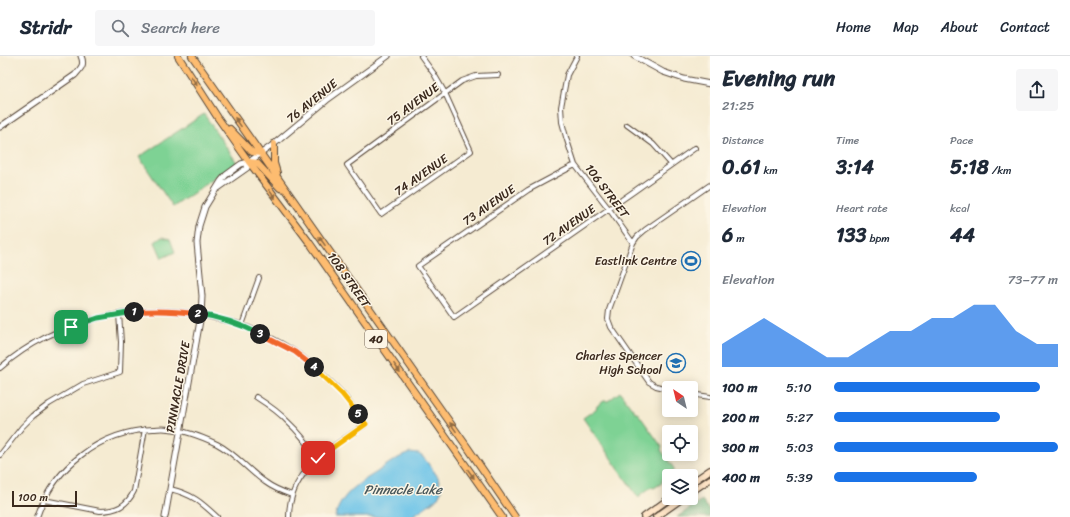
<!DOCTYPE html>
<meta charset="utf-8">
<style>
body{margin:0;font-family:Sriracha,sans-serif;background:#f6f6f7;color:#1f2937;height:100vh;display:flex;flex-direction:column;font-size:15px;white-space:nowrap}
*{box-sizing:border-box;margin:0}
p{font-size:13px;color:#747a83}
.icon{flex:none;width:22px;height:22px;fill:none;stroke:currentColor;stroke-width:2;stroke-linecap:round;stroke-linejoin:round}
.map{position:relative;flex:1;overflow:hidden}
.panel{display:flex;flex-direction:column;background:#fff;width:360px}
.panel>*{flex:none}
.needle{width:26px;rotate:325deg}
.fabs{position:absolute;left:662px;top:325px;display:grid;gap:8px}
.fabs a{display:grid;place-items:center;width:36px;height:36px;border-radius:4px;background:#fff;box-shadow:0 2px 10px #0003;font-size:20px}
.scale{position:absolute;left:12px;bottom:10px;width:65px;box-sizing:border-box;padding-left:4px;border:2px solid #3b2a1e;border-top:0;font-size:11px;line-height:14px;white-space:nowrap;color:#3b2a1e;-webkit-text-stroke:3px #fcf5e5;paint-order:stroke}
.pin{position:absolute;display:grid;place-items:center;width:34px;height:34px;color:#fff;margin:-17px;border-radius:8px;box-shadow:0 2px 6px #0006}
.km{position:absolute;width:20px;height:20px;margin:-10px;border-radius:50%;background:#222;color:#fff;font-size:11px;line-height:20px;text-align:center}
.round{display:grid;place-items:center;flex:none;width:42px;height:42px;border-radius:4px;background:#f6f6f7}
.headline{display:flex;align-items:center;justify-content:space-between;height:68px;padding:0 12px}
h1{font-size:22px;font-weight:700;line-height:30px}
.figures{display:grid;grid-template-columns:repeat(3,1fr);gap:6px;height:68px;padding:4px 12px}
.figures div{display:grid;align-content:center}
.figures b{font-size:20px;font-weight:700}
.figures small{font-size:11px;font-weight:400}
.figures p{font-size:11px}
.chart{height:112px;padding:8px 12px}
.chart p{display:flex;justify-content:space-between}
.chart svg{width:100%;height:72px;margin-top:4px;fill:#1a73e8;opacity:.7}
ul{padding:0 12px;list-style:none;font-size:13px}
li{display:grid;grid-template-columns:64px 48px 1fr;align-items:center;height:30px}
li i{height:10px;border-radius:5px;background:#1a73e8}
header{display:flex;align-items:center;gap:24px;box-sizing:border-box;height:56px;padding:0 20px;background:#fff;border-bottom:1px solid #e0e1e3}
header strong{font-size:19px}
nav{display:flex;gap:22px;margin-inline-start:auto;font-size:14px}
.search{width:280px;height:36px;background:#f6f6f7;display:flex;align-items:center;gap:10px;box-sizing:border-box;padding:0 14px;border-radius:4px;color:#747a83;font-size:15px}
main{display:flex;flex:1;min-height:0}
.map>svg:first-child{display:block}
.green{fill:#7ed294;stroke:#5c7e59}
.forest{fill:#66b47e;stroke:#506f4e}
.water{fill:#6bc3e8;stroke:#537683}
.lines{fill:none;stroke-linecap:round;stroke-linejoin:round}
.minor-casing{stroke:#574739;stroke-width:6}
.tertiary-casing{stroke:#574739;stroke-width:7}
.secondary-casing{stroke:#574739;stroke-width:8}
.primary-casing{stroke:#574739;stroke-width:8}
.minor{stroke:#fff;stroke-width:4}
.tertiary{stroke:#fff;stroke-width:5}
.secondary{stroke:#fee4c6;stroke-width:5.5}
.primary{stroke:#fdbc70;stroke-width:6}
.oneway{fill:#926c43}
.split-1-casing{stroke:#fff;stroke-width:8}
.split-2-casing{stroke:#fff;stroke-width:8}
.split-3-casing{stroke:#fff;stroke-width:8}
.split-4-casing{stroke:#fff;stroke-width:8}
.split-5-casing{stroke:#fff;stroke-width:8}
.split-6-casing{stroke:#fff;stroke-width:8}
.split-1{stroke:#22a559;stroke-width:5}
.split-2{stroke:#f0652b;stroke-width:5}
.split-3{stroke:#22a559;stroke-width:5}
.split-4{stroke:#f0652b;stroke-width:5}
.split-5{stroke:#f5b400;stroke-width:5}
.split-6{stroke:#f5b400;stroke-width:5}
.labels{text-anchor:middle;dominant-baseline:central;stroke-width:3;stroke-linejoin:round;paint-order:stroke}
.shield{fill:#fcf5e5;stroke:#75675a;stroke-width:1}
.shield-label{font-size:11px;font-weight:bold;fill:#3b2a1e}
.street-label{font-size:12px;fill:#3b2a1e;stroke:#fcf5e5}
.poi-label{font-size:12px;fill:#3b2a1e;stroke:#fcf5e5;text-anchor:end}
.water-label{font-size:13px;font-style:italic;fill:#49585b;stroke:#fcf5e5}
</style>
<header>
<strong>Stridr</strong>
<div class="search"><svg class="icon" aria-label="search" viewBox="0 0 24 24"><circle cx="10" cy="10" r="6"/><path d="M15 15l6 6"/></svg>Search here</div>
<nav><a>Home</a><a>Map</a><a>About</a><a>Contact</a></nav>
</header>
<main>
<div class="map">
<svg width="710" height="461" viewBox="0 0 710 461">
<rect width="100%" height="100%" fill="#fcf5e5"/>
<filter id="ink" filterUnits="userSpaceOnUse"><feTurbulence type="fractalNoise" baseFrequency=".025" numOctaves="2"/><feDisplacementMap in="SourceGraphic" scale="8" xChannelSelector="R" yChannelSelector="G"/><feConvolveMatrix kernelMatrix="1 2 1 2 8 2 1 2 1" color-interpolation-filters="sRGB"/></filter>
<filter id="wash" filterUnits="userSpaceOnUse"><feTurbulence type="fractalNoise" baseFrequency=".012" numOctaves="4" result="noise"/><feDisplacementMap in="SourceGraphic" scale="16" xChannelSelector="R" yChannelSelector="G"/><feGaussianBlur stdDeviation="0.9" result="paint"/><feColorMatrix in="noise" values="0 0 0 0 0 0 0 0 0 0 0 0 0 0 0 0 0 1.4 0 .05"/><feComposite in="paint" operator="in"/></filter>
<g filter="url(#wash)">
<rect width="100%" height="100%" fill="#f5ebd2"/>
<path class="green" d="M204 58 237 107 173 151 139 101Z
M162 181 170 183 175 196 162 202 155 186Z
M620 336 635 356H637L662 391 661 394 675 414 662 424V427L654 432 651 431 638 441 583 362 596 353 597 350 604 345H608Z"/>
<path class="forest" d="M702 444 710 455V461H677Z"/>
<path class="water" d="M410 397 419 398 424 402 438 421 441 435 437 443 411 461H335C340 439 359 427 377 416 387 408 398 401 410 397Z"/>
</g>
<g filter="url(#ink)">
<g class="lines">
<g class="minor-casing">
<path id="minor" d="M421 0 434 18 445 37 471 95 381 158 347 109 462 25 476 20 498 19
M577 0 567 19 561 51 562 66 566 81 575 109 609 153 633 187
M627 69 653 88 671 108
M575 109 528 134 418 210 454 261 633 136 695 92
M242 269 259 222
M0 312C58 261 145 243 219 263 227 265 235 266 242 269 260 276 278 285 294 295 311 306 328 323 342 337 350 347 358 358 366 368 332 392 289 413 289 461
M669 333 656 330 649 326 611 271 608 263 609 254 633 187 637 181 645 174 710 129
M691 338 710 341
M256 341C267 348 279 356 288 366 300 377 309 389 318 402
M0 399 22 371 33 360 49 348 83 328 120 316 121 286 119 258
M170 433C192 438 201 446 217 461
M44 444 100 455C116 455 127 450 134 435L145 373
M37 461C54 411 100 375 153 373 158 373 163 372 168 373 185 374 202 381 217 388 236 398 248 414 265 426 273 432 283 436 292 439"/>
</g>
<g class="tertiary-casing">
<path id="tertiary" d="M634 0 663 16 684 23 710 28
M0 71 75 19C81 12 85 9 81 0
M217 133 247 112 249 106
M165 461 201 259 202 240 197 187 199 170 205 151 221 125 226 119 241 108 249 106 274 88 327 44 388 0"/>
</g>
<g class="secondary-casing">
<path id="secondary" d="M691 427 710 414
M691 436 710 423
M644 461 670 442
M656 461 683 442"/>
</g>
<g class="primary-casing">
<path id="primary" d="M178 0 218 62 249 106 309 186 502 461
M192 0 468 392 515 461
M230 73 252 96 261 97
M274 88V107L277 117
M249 106 257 107 280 132 285 133"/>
</g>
<use href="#minor" class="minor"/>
<use href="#tertiary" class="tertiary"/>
<use href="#secondary" class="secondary"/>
<use href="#primary" class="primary"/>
</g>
<defs><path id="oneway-solid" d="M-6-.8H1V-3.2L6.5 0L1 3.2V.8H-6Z"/></defs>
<g class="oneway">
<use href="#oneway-solid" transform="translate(194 25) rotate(57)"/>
<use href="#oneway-solid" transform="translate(238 66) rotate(-125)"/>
<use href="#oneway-solid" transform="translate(272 138) rotate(53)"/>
<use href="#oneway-solid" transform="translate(322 185) rotate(-125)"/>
<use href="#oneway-solid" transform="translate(397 312) rotate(55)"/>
<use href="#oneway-solid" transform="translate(453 371) rotate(-125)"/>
<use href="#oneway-solid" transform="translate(471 418) rotate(55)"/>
</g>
</g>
<g class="lines" filter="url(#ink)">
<g class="split-1-casing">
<path id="split-1" d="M71 271 98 262 134 256"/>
</g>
<g class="split-2-casing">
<path id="split-2" d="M134 256C155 254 177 255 198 258"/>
</g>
<g class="split-3-casing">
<path id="split-3" d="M198 258C220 261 240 268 260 278"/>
</g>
<g class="split-4-casing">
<path id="split-4" d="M260 278 295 296 314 311"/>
</g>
<g class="split-5-casing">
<path id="split-5" d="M314 311 342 338 358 358"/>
</g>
<g class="split-6-casing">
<path id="split-6" d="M318 402 366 368 358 358"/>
</g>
<use href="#split-1" class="split-1"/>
<use href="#split-2" class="split-2"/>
<use href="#split-3" class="split-3"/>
<use href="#split-4" class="split-4"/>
<use href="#split-5" class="split-5"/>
<use href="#split-6" class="split-6"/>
</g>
<defs>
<g id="stadium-ring" transform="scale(1)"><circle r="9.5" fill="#fcf5e5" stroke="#1f6fb2" stroke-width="1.5"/><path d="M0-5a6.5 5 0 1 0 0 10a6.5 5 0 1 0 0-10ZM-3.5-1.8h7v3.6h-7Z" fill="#1f6fb2"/></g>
<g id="school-ring" transform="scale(1)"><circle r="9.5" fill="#fcf5e5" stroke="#1f6fb2" stroke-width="1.5"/><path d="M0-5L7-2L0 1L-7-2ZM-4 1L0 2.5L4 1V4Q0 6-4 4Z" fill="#1f6fb2"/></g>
</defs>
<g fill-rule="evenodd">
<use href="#stadium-ring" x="691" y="205"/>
<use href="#school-ring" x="676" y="307"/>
</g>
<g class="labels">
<rect class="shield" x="365" y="274" width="22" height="18" rx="3"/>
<g class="shield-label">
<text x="376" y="283">40</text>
</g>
<g class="street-label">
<text transform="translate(312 45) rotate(-39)">76 AVENUE</text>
<text transform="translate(413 48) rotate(-37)">75 AVENUE</text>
<text transform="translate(421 119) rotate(-35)">74 AVENUE</text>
<text transform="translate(607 135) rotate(53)">106 STREET</text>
<text transform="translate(489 149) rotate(-35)">73 AVENUE</text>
<text transform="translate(569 169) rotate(-35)">72 AVENUE</text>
<text transform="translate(349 224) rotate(55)">108 STREET</text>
<text transform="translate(178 331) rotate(-80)">PINNACLE DRIVE</text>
</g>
<g class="poi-label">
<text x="677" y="205">Eastlink Centre</text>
<text x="662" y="300">Charles Spencer<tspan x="662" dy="14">High School</tspan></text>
</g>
<g class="water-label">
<text x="403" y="433">Pinnacle Lake</text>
</g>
</g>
</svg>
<div class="fabs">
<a><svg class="needle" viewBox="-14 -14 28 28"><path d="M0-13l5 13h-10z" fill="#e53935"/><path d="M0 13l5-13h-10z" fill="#747a83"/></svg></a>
<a><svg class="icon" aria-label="locate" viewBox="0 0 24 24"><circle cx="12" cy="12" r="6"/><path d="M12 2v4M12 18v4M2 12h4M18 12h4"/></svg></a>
<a><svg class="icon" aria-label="layers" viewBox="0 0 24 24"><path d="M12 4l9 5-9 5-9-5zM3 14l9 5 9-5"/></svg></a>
</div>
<div class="scale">100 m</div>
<div class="pin" style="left:71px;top:271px;background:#1e9e55"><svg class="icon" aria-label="arrive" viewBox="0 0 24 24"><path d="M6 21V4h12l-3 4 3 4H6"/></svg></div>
<div class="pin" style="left:318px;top:402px;background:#d93025"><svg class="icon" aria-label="check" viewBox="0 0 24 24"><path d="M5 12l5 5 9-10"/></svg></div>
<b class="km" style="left:134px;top:256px">1</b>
<b class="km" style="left:198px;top:258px">2</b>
<b class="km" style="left:260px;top:278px">3</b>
<b class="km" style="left:314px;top:311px">4</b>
<b class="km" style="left:358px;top:358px">5</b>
</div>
<section class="panel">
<div class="headline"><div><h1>Evening run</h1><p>21:25</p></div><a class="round"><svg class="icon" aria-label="share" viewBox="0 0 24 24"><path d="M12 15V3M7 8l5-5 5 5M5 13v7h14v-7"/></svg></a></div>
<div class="figures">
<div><p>Distance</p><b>0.61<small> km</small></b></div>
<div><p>Time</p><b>3:14</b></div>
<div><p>Pace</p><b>5:18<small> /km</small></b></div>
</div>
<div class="figures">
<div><p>Elevation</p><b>6<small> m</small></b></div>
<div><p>Heart rate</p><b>133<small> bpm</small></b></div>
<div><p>kcal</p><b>44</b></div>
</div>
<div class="chart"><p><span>Elevation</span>73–77 m</p>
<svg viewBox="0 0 160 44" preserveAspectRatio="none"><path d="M0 44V30L10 22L20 14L30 22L40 30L50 38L60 38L70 30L80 22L90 22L100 14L110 14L120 6L130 6L140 22L150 30L160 30V44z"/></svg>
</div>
<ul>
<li><b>100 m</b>5:10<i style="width:92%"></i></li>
<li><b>200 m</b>5:27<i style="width:74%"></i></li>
<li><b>300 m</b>5:03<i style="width:100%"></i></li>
<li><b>400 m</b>5:39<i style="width:64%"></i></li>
</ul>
</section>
</main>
